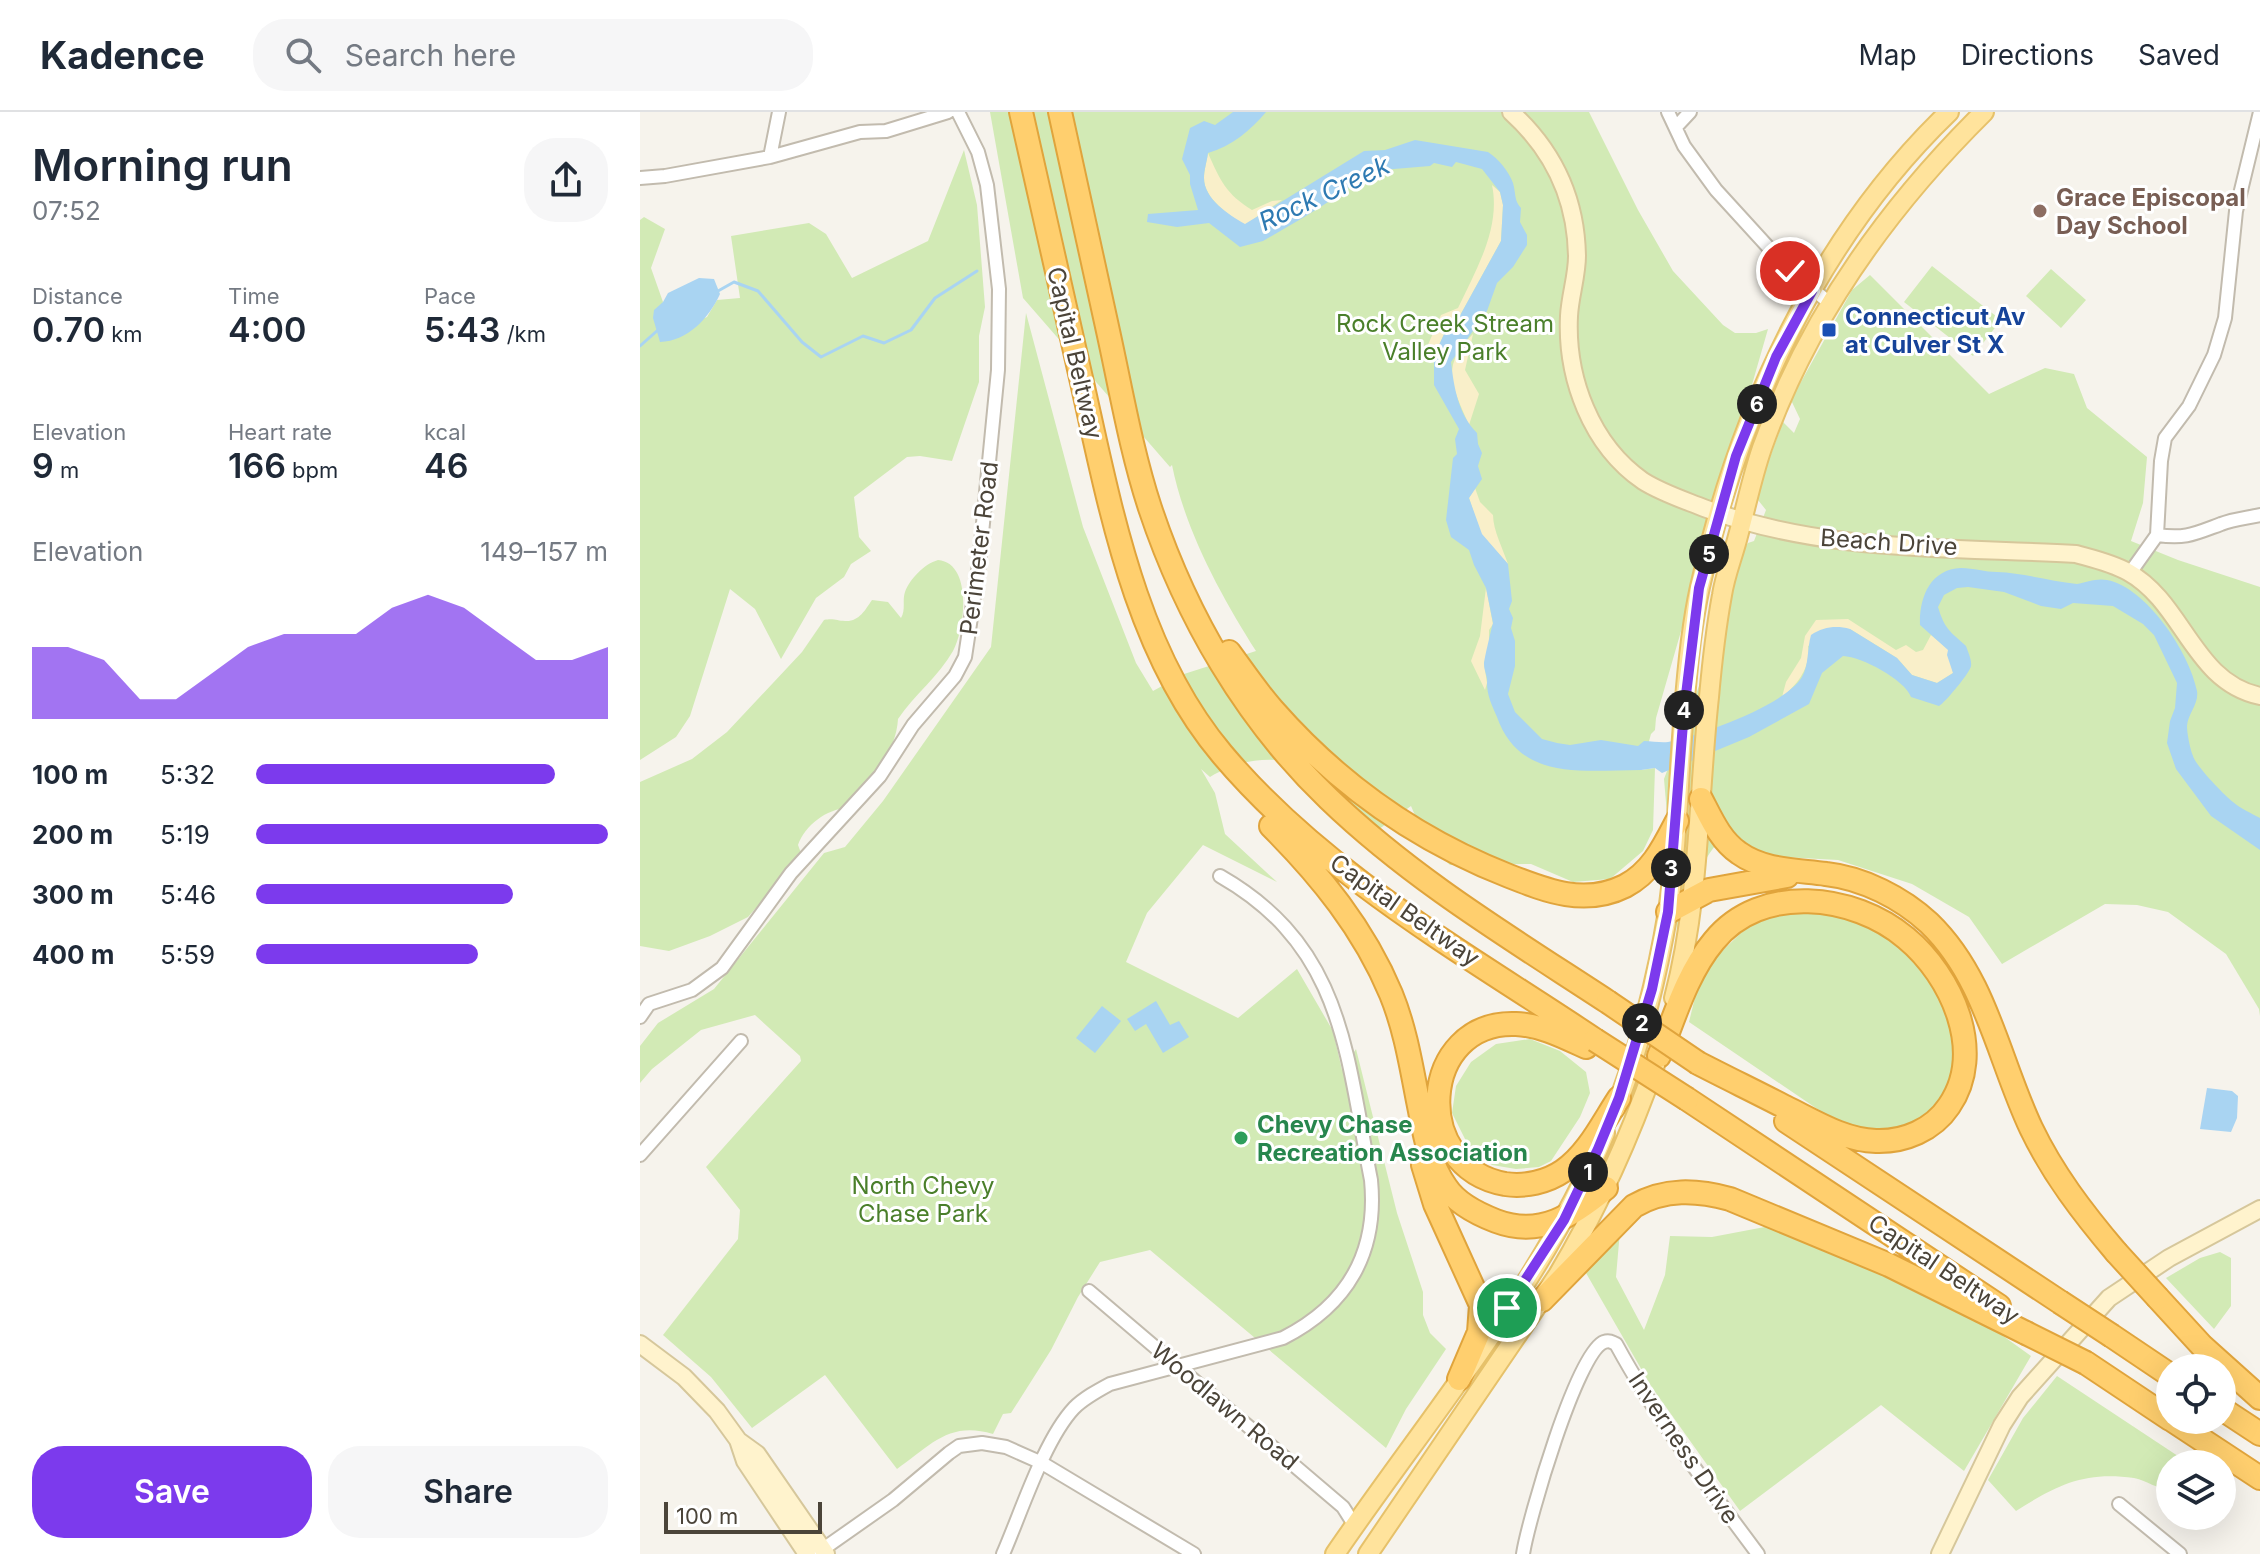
<!DOCTYPE html>
<meta charset="utf-8">
<style>
body{margin:0;font-family:Inter,sans-serif;background:#f6f6f7;color:#1f2937;height:100vh;display:flex;flex-direction:column;font-size:30px;white-space:nowrap}
*{box-sizing:border-box;margin:0}
p{font-size:26px;color:#747a83}
.icon{flex:none;width:44px;height:44px;fill:none;stroke:currentColor;stroke-width:2;stroke-linecap:round;stroke-linejoin:round}
.map{position:relative;flex:1;overflow:hidden}
.drawer{display:flex;flex-direction:column;background:#fff;width:640px}
.drawer>*{flex:none}
.buttons{position:absolute;left:1516px;top:1242px;display:grid;gap:16px}
.buttons a{display:grid;place-items:center;width:80px;height:80px;border-radius:50%;background:#fff;box-shadow:0 8px 32px #0002;font-size:40px}
.scale{position:absolute;left:24px;bottom:20px;width:158px;box-sizing:border-box;padding-left:8px;border:4px solid #4b4439;border-top:0;font-size:22px;line-height:28px;white-space:nowrap;color:#4b4439;-webkit-text-stroke:6px #fff;paint-order:stroke}
.pin{position:absolute;display:grid;place-items:center;width:68px;height:68px;color:#fff;margin:-34px;border:4px solid #fff;border-radius:50%;box-shadow:0 2px 8px #0007}
.km{position:absolute;width:40px;height:40px;margin:-20px;border-radius:50%;background:#222;color:#fff;font-size:22px;line-height:40px;text-align:center}
.round{display:grid;place-items:center;flex:none;width:84px;height:84px;border-radius:32px;background:#f6f6f7}
.overview{display:flex;align-items:center;justify-content:space-between;height:136px;padding:0 32px}
h1{font-size:44px;font-weight:600;line-height:60px}
.metrics{display:grid;grid-template-columns:repeat(3,1fr);gap:12px;height:136px;padding:8px 32px}
.metrics div{display:grid;align-content:center}
.metrics b{font-size:34px;font-weight:600}
.metrics small{font-size:22px;font-weight:400}
.metrics p{font-size:22px}
.chart{height:224px;padding:16px 32px}
.chart p{display:flex;justify-content:space-between}
.chart svg{width:100%;height:144px;margin-top:8px;fill:#7c3aed;opacity:.7}
.button{display:flex;gap:16px;margin-top:auto;padding:16px 32px}
.button a{flex:1;height:92px;border-radius:32px;background:#7c3aed;color:#fff;font-size:32px;font-weight:600;line-height:92px;text-align:center}
.button a+a{background:#f6f6f7;color:#1f2937}
ul{padding:0 32px;list-style:none;font-size:26px}
li{display:grid;grid-template-columns:128px 96px 1fr;align-items:center;height:60px}
li i{height:20px;border-radius:10px;background:#7c3aed}
header{display:flex;align-items:center;gap:48px;box-sizing:border-box;height:112px;padding:0 40px;background:#fff;border-bottom:2px solid #e0e1e3}
header strong{font-size:38px}
nav{display:flex;gap:44px;margin-inline-start:auto;font-size:28px}
.search{width:560px;height:72px;background:#f6f6f7;display:flex;align-items:center;gap:20px;box-sizing:border-box;padding:0 28px;border-radius:32px;color:#747a83;font-size:30px}
main{display:flex;flex:1;min-height:0}
.map>svg:first-child{display:block}
.green{fill:#d2eab5}
.sand{fill:#f9efc9}
.water{fill:#a9d4f2}
.lines{fill:none;stroke-linecap:round;stroke-linejoin:round}
.stream{stroke:#a9d4f2;stroke-width:3}
.street-casing{stroke:#c2bbae;stroke-width:16}
.secondary-casing{stroke:#d6c79b;stroke-width:20}
.primary-casing{stroke:#e6c16a;stroke-width:22}
.highway-casing{stroke:#e0a43c;stroke-width:26}
.street{stroke:#fff;stroke-width:12}
.secondary{stroke:#fff3cd;stroke-width:16}
.primary{stroke:#ffe39c;stroke-width:18}
.highway{stroke:#ffcf6e;stroke-width:22}
.highway-bridge-casing{stroke:#e0a43c;stroke-width:26;stroke-linecap:butt}
.highway-bridge{stroke:#ffcf6e;stroke-width:22}
.route-casing{stroke:#fff;stroke-width:16}
.route{stroke:#7c3aed;stroke-width:10}
.education-dot{fill:#8d6e63;stroke:#fff;stroke-width:3}
.transit-dot{fill:#1a4fb4;stroke:#fff;stroke-width:3}
.leisure-dot{fill:#2e9e5b;stroke:#fff;stroke-width:3}
.labels{text-anchor:middle;dominant-baseline:central;stroke-width:6;stroke-linejoin:round;paint-order:stroke}
.education-label{font-size:24px;font-weight:bold;fill:#785e54;stroke:#fff;text-anchor:start}
.transit-label{font-size:24px;font-weight:bold;fill:#164399;stroke:#fff;text-anchor:start}
.park-label{font-size:24px;fill:#4a7f2a;stroke:#fff}
.street-label{font-size:24px;fill:#4b4439;stroke:#fff}
.leisure-label{font-size:24px;font-weight:bold;fill:#27864d;stroke:#fff;text-anchor:start}
.water-label{font-size:26px;font-style:italic;fill:#2e7ab2;stroke:#fff}
</style>
<header>
<strong>Kadence</strong>
<div class="search"><svg class="icon" aria-label="search" viewBox="0 0 24 24"><circle cx="10" cy="10" r="6"/><path d="M15 15l6 6"/></svg>Search here</div>
<nav><a>Map</a><a>Directions</a><a>Saved</a></nav>
</header>
<main>
<section class="drawer">
<div class="overview"><div><h1>Morning run</h1><p>07:52</p></div><a class="round"><svg class="icon" aria-label="share" viewBox="0 0 24 24"><path d="M12 15V3M7 8l5-5 5 5M5 13v7h14v-7"/></svg></a></div>
<div class="metrics">
<div><p>Distance</p><b>0.70<small> km</small></b></div>
<div><p>Time</p><b>4:00</b></div>
<div><p>Pace</p><b>5:43<small> /km</small></b></div>
</div>
<div class="metrics">
<div><p>Elevation</p><b>9<small> m</small></b></div>
<div><p>Heart rate</p><b>166<small> bpm</small></b></div>
<div><p>kcal</p><b>46</b></div>
</div>
<div class="chart"><p><span>Elevation</span>149–157 m</p>
<svg viewBox="0 0 160 44" preserveAspectRatio="none"><path d="M0 44V22L10 22L20 26L30 38L40 38L50 30L60 22L70 18L80 18L90 18L100 10L110 6L120 10L130 18L140 26L150 26L160 22V44z"/></svg>
</div>
<ul>
<li><b>100 m</b>5:32<i style="width:85%"></i></li>
<li><b>200 m</b>5:19<i style="width:100%"></i></li>
<li><b>300 m</b>5:46<i style="width:73%"></i></li>
<li><b>400 m</b>5:59<i style="width:63%"></i></li>
</ul>
<div class="button"><a>Save</a><a>Share</a></div>
</section>
<div class="map">
<svg width="1620" height="1442" viewBox="0 0 1620 1442">
<rect width="100%" height="100%" fill="#f6f3ec"/>
<path class="green" d="M350 0H949L998 98 1033 159 1083 213 1095 221H1116L1128 217 1016 606 1015 618 1011 622 1001 658 1015 656 1013 718 1003 739 970 767 933 770 891 752 810 753 786 729 771 694 724 728C717 715 708 688 699 677 664 641 611 640 570 665L561 657 575 681 585 722 637 770 563 733 507 801 486 850 598 906 657 857 693 919 702 958 716 937 757 1101 783 1180V1203L790 1221 806 1237 766 1297 746 1336 510 1138 460 1150 438 1185 411 1238 371 1301 363 1302 353 1322C309 1309 291 1333 257 1357L185 1263 112 1316 71 1265 23 1223 98 1127 100 1098 66 1055 161 949 160 944 115 903 61 918 12 957 0 971V934L18 911 74 877 184 741 205 735 243 689 351 535 386 201 443 415 496 551 513 579 544 562 616 539C581 484 545 418 532 353L530 355 383 186Z
M324 38 337 93 345 195 339 224V270L312 349 280 344 267 345 214 385 219 425 231 439 211 452 204 465 176 486 141 547 115 497 90 477 50 604 36 625 0 648V108L4 105 25 117 11 156 23 190 16 215 20 223 67 205 77 188 100 186 91 124 169 111 186 122 212 166 288 129Z
M1292 154 1361 208 1333 244 1264 190Z
M1411 157 1446 188 1421 216 1386 184Z
M1230 163 1349 282 1405 256 1434 262 1447 296 1507 345 1503 391 1491 429 1538 448 1620 475V904L1619 897 1586 842 1528 800 1497 793 1465 792 1362 852 1329 805 1272 772 1198 748 1123 744 1077 731C1057 757 1043 788 1037 820L1024 667 1091 489 1101 441 1108 431 1114 429 1126 398 1118 388 1119 374 1143 310 1154 321 1160 307 1151 288 1212 178Z
M298 448C333 451 325 517 313 539 299 564 274 583 258 607 256 642 229 670 207 696 187 697 165 713 158 733L161 741 159 747 108 805 70 824 29 839 0 834V670L52 647 87 620 162 540 184 508C194 506 197 509 205 509 219 510 225 498 232 488L248 490 261 506C266 497 262 489 265 480 270 467 284 452 298 448Z
M1156 797 1226 806 1288 853 1321 931 1303 995 1253 1021 1219 1018 1198 1011 1049 910 1059 869 1077 844 1102 820 1127 803Z
M890 927 920 939 946 960 950 981 940 1005 911 1049 899 1055 876 1057 852 1053 828 1033 812 1001 816 974 831 950 856 932Z
M1130 1114 1223 1154 1345 1211 1391 1244 1324 1359 1241 1293 1100 1399 1011 1274 946 1161 980 1119 976 1165 1004 1218 1025 1163 1030 1124 1072 1125Z
M1580 1140 1591 1146V1194L1574 1217 1526 1166 1560 1146Z
M1417 1264 1550 1352H1530V1377C1516 1377 1508 1369 1494 1366 1444 1359 1417 1373 1376 1399L1348 1368 1383 1306Z"/>
<path class="sand" d="M568 41C580 68 586 82 612 98L632 89 642 88 605 113C589 103 564 87 564 66 564 58 567 49 568 41Z
M852 73 860 80 863 93 861 129 817 209 805 220 794 244 787 235 801 203 818 196C836 158 861 116 852 73Z
M833 222 825 258 839 282 829 313C813 275 799 255 833 222Z
M835 376 840 390 853 403C853 418 863 437 868 452L841 422 829 386Z
M846 476 853 512 849 518V536L844 551 847 571 845 578 831 549 840 524Z
M1208 507 1256 538 1266 533 1276 540 1283 538 1291 523 1308 537 1313 561 1297 571 1272 563 1257 546 1210 517 1168 534C1171 555 1158 572 1142 585L1146 570 1161 546 1165 524 1176 508Z"/>
<path class="water" d="M593 0H626C611 18 592 34 568 41 567 49 564 58 564 66 564 87 589 103 605 112L724 39 745 38 775 28 848 40C859 47 869 60 873 71 876 81 874 89 881 96L880 110 887 123V133L873 155 857 171 847 199 811 250C814 275 818 302 837 321L838 332 842 341 838 354 842 367 829 386 842 422 868 452 872 489 869 497 873 506 871 516 875 529V554L868 582 875 600 902 627 917 631 930 633 961 628 998 634 1004 629C1012 629 1021 631 1028 630 1061 623 1144 594 1162 565 1169 553 1167 537 1171 523 1183 515 1196 513 1210 517L1257 546 1272 563 1297 571 1313 561 1307 543 1308 538 1280 513C1279 486 1290 457 1321 456 1334 456 1345 460 1357 460 1383 461 1410 469 1437 472 1446 470 1457 466 1467 468 1506 475 1550 541 1557 579 1559 592 1548 601 1547 614 1547 621 1550 637 1553 644 1556 654 1584 683 1593 690 1601 697 1611 701 1620 706V738L1571 704 1536 657 1527 631 1530 609 1535 596 1537 571 1514 523 1503 512 1473 494 1433 491 1421 497 1401 494 1364 480 1328 475 1317 476 1304 483 1298 495C1305 518 1310 519 1326 534 1328 540 1332 548 1331 554 1331 559 1305 591 1299 594L1271 585C1264 567 1222 545 1203 544L1182 561 1169 592 1109 625 1022 661 1015 656 1001 658C944 658 880 670 857 605 852 593 847 584 847 571 848 565 844 559 844 552 844 548 852 514 853 511L846 476 834 453 829 438 811 425 806 408 813 346 817 342 815 327 819 317 794 273V244L805 220 817 209 861 129 863 93 860 80 842 57 816 50 812 55 794 51 790 54 742 58 721 64 704 80 666 104 623 129 600 135 569 111 537 115 507 110 508 102 558 98 550 72V63L542 47 550 16 564 9 575 13Z
M59 166 74 167 80 182C69 206 48 229 20 230L13 206 14 198 23 190 28 181Z
M516 889 530 913 539 909 549 925 523 941 506 912 495 919 487 907Z
M462 894 481 909 455 941 436 926Z
M1567 976 1592 979 1598 984 1597 1006 1591 1020 1560 1017Z"/>
<g class="lines">
<path class="stream" d="M78 179 94 170 118 179 162 230 181 245 223 224 244 231 271 218 295 186 337 159
M0 234 18 218"/>
<g class="street-casing">
<path id="street" d="M1028 0 1044 34 1076 78 1150 159 1191 192
M1036 15 1050 0
M130 45 139 0
M0 66 25 64 130 45 220 20 246 19 308 0
M1517 423 1521 349 1525 326 1549 294 1574 243 1585 206 1596 99 1620 0
M1490 461 1517 423C1546 427 1554 422 1581 412 1593 407 1607 406 1620 403
M0 905 9 892 52 878 82 856 151 761 240 664 273 613 315 564 325 545 339 452 358 258 359 177 347 73 338 40 318 0
M0 1043 101 929
M449 1179 703 1395 715 1414
M1479 1392 1540 1442
M179 1440 253 1388 309 1341 319 1334 342 1331 366 1335 402 1351 554 1442
M363 1442C381 1401 404 1328 434 1296 444 1286 457 1279 470 1272L643 1226C708 1193 738 1140 731 1068 706 942 704 835 580 764
M883 1442C888 1409 937 1240 964 1230 970 1228 971 1230 976 1232 1017 1307 1067 1374 1118 1442"/>
</g>
<g class="secondary-casing">
<path id="secondary" d="M871 0C914 39 936 86 937 144 937 164 930 184 929 204 926 266 951 333 1003 369 1022 381 1044 388 1064 396 1183 441 1311 435 1436 442 1454 447 1472 451 1488 460 1544 491 1553 570 1620 584
M0 1232 44 1265 77 1299 98 1328 105 1349 167 1442
M99 1329 117 1342 186 1442
M1300 1442 1362 1313 1380 1285 1469 1186 1529 1146 1620 1097"/>
</g>
<g class="primary-casing">
<path id="primary" d="M1034 886C1060 788 1058 685 1069 585 1072 551 1076 516 1082 483 1085 463 1093 444 1098 424 1106 395 1112 365 1122 336 1167 208 1248 95 1344 0
M975 997C999 940 1018 861 1028 799 1038 734 1038 666 1044 600 1047 559 1051 515 1060 475 1098 300 1179 125 1309 0
M695 1442C788 1306 902 1173 965 1021
M728 1442 918 1163C958 1096 989 1027 1015 953"/>
</g>
<g class="highway-casing">
<path id="highway" d="M381 0C401 89 421 177 441 266 470 394 495 539 582 642 684 763 825 841 955 928
M420 0C436 73 452 146 468 219 481 278 491 338 510 396 546 504 606 608 689 687 772 767 872 827 968 890
M589 540C603 559 617 580 633 598 698 672 777 728 869 764 907 779 945 794 985 774 1012 760 1024 734 1037 709
M1061 687C1071 706 1080 728 1099 741 1124 759 1157 758 1186 762 1223 766 1262 786 1289 811 1346 866 1358 946 1391 1016 1413 1062 1443 1101 1476 1140
M631 714C680 763 724 817 751 882 765 916 771 953 778 989 784 1018 788 1050 806 1075 817 1092 838 1102 856 1109 901 1126 933 1103 966 1076
M1028 800 1069 778 1147 764
M946 935C924 925 901 913 876 912 779 908 770 1055 865 1072 885 1075 907 1070 923 1059 948 1042 963 1010 979 986
M1019 944C1034 906 1047 861 1074 829 1121 771 1214 782 1266 826 1312 864 1346 940 1309 994 1293 1018 1264 1030 1236 1029 1203 1028 1174 1009 1145 995 1116 980 1087 966 1058 951
M1047 987 1359 1194
M1146 1009 1420 1190
M783 1053 795 1092 841 1193 839 1220 819 1267
M1518 1186 1562 1234 1620 1286
M902 1188 994 1094C1025 1076 1057 1078 1090 1087L1249 1153 1386 1221
M1472 1224 1530 1263
M1446 1251 1530 1307
M1582 1297 1620 1322
M1532 1308 1620 1366"/>
</g>
<use href="#street" class="street"/>
<use href="#secondary" class="secondary"/>
<use href="#primary" class="primary"/>
<use href="#highway" class="highway"/>
<g class="highway-bridge-casing">
<path id="highway-bridge" d="M968 890 1058 951
M955 928 1047 987
M1476 1140 1518 1186
M1420 1190 1472 1224
M1386 1221 1446 1251"/>
</g>
<use href="#highway-bridge" class="highway-bridge"/>
</g>
<g class="lines">
<g class="route-casing">
<path id="route" d="M867 1196 924 1108 958 1037 979 986 1012 877 1028 800 1044 599 1059 476 1096 344 1136 245 1172 179 1150 159"/>
</g>
<use href="#route" class="route"/>
</g>
<circle class="education-dot" cx="1400" cy="99" r="8"/>
<rect class="transit-dot" x="1181" y="210" width="16" height="16" rx="4"/>
<circle class="leisure-dot" cx="601" cy="1026" r="8"/>
<g class="labels">
<g class="education-label">
<text x="1416" y="85">Grace Episcopal<tspan x="1416" dy="28">Day School</tspan></text>
</g>
<g class="transit-label">
<text x="1205" y="204">Connecticut Av<tspan x="1205" dy="28">at Culver St X</tspan></text>
</g>
<g class="park-label">
<text x="805" y="211">Rock Creek Stream<tspan x="805" dy="28">Valley Park</tspan></text>
<text x="283" y="1073">North Chevy<tspan x="283" dy="28">Chase Park</tspan></text>
</g>
<g class="street-label">
<text transform="translate(435 241) rotate(77)">Capital Beltway</text>
<text transform="translate(1249 430) rotate(4)">Beach Drive</text>
<text transform="translate(339 436) rotate(-83)">Perimeter Road</text>
<text transform="translate(765 798) rotate(35)">Capital Beltway</text>
<text transform="translate(1304 1157) rotate(34)">Capital Beltway</text>
<text transform="translate(585 1294) rotate(40)">Woodlawn Road</text>
<text transform="translate(1044 1336) rotate(56)">Inverness Drive</text>
</g>
<g class="leisure-label">
<text x="617" y="1012">Chevy Chase<tspan x="617" dy="28">Recreation Association</tspan></text>
</g>
<g class="water-label">
<text transform="translate(684 81) rotate(-25)">Rock Creek</text>
</g>
</g>
</svg>
<div class="buttons">
<a><svg class="icon" aria-label="locate" viewBox="0 0 24 24"><circle cx="12" cy="12" r="6"/><path d="M12 2v4M12 18v4M2 12h4M18 12h4"/></svg></a>
<a><svg class="icon" aria-label="layers" viewBox="0 0 24 24"><path d="M12 4l9 5-9 5-9-5zM3 14l9 5 9-5"/></svg></a>
</div>
<div class="scale">100 m</div>
<div class="pin" style="left:867px;top:1196px;background:#1e9e55"><svg class="icon" aria-label="arrive" viewBox="0 0 24 24"><path d="M6 21V4h12l-3 4 3 4H6"/></svg></div>
<div class="pin" style="left:1150px;top:159px;background:#d93025"><svg class="icon" aria-label="check" viewBox="0 0 24 24"><path d="M5 12l5 5 9-10"/></svg></div>
<b class="km" style="left:948px;top:1060px">1</b>
<b class="km" style="left:1002px;top:911px">2</b>
<b class="km" style="left:1031px;top:756px">3</b>
<b class="km" style="left:1044px;top:598px">4</b>
<b class="km" style="left:1069px;top:442px">5</b>
<b class="km" style="left:1117px;top:292px">6</b>
</div>
</main>
